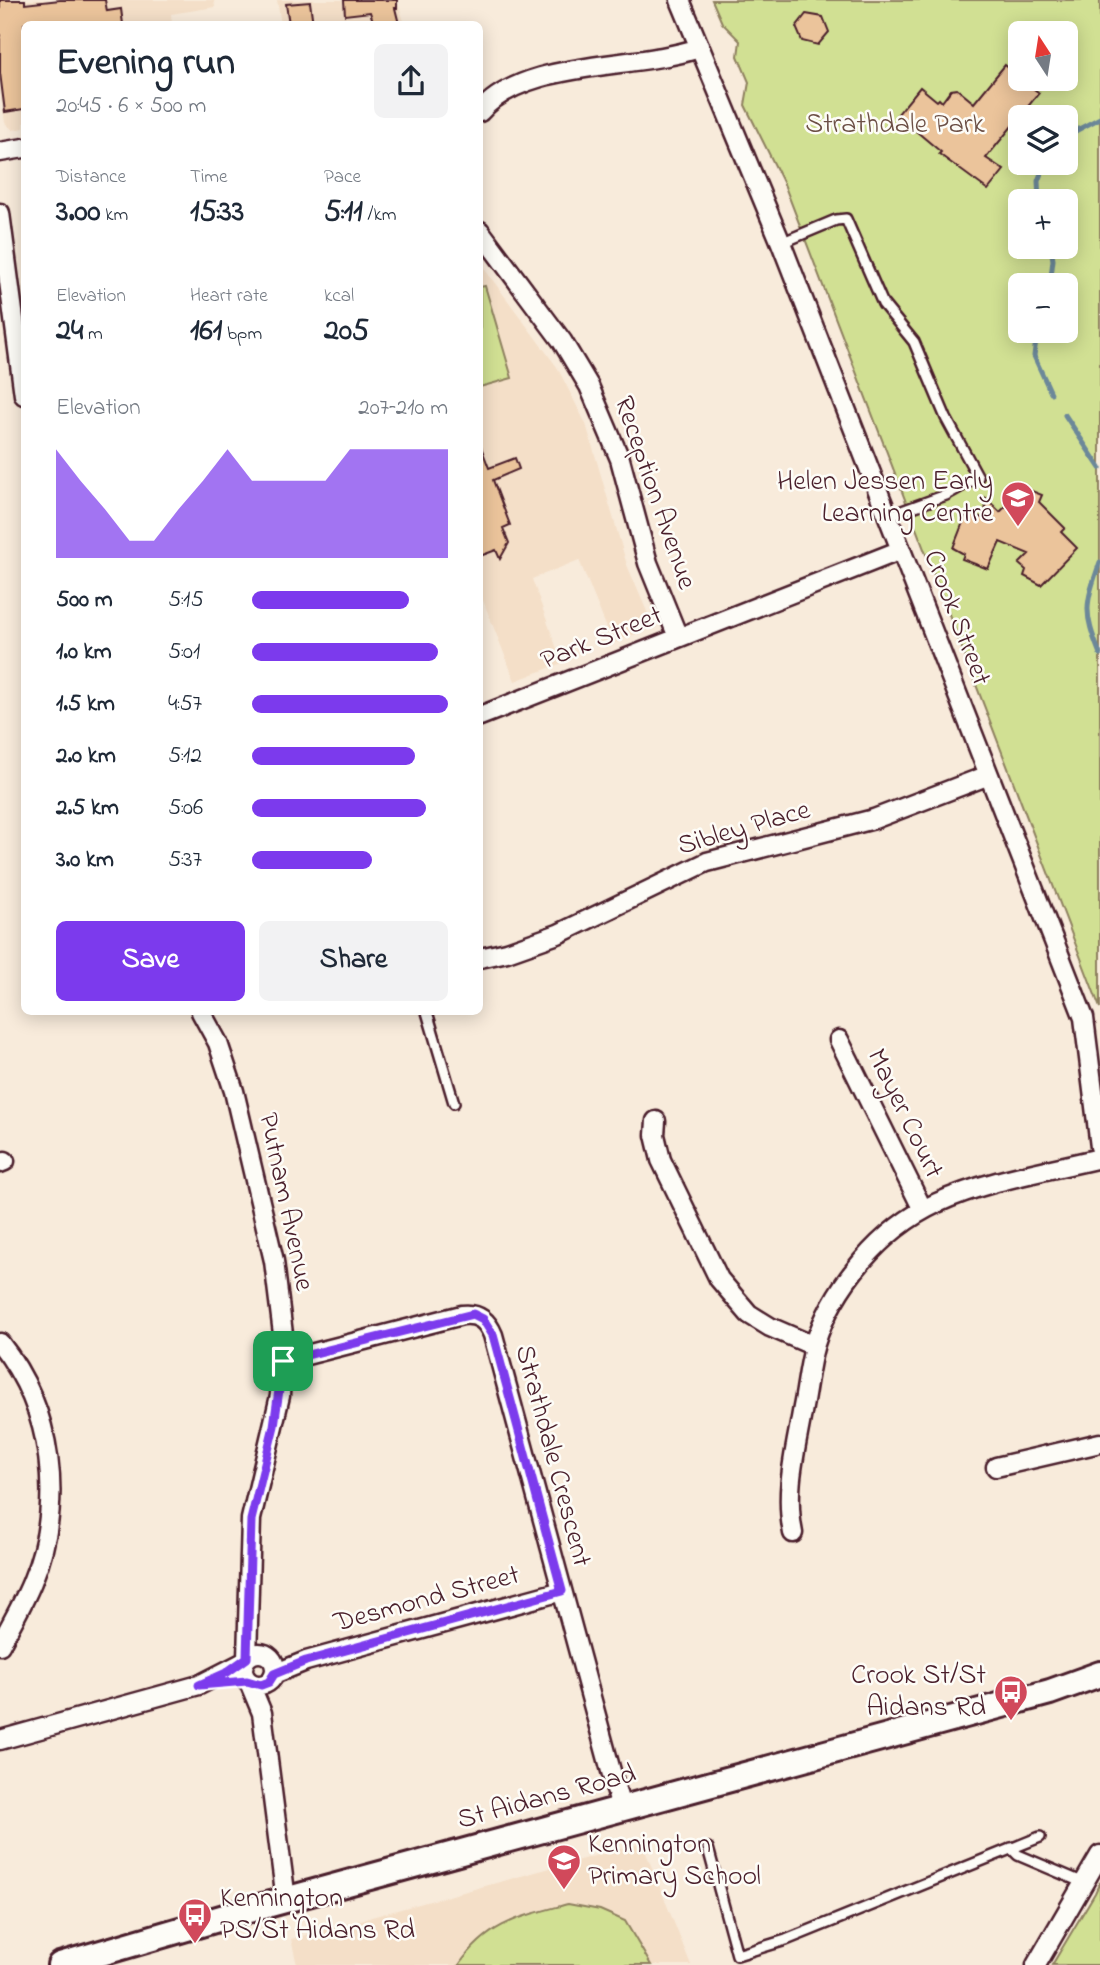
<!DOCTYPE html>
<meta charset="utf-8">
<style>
body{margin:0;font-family:"Indie Flower",sans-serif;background:#f2f2f3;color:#1f2937;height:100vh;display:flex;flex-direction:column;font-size:26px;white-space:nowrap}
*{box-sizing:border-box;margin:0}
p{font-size:23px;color:#747a83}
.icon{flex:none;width:38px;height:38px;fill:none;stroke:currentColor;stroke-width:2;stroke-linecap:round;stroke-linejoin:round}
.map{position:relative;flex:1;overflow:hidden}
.panel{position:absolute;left:21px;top:21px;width:462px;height:994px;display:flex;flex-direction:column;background:#fff;border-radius:10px;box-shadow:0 4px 18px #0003}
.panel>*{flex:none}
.needle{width:46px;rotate:348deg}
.buttons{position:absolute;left:1008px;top:21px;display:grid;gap:14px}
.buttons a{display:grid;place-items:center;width:70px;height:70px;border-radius:10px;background:#fff;box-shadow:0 4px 18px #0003;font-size:35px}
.pin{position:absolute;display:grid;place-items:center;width:60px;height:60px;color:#fff;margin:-30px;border-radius:14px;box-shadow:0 4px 10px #0006}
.round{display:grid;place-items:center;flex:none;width:74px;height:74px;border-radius:10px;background:#f2f2f3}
.head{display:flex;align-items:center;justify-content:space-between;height:119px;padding:0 35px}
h1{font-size:38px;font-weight:700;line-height:52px}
.stats{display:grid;grid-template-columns:repeat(3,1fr);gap:10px;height:119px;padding:7px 35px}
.stats div{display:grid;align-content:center}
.stats b{font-size:30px;font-weight:700}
.stats small{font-size:19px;font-weight:400}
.stats p{font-size:19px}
.chart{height:196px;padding:14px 35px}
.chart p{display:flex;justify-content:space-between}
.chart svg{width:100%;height:126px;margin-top:7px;fill:#7c3aed;opacity:.7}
.cta{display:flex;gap:14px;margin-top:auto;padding:14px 35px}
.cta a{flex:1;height:80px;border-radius:10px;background:#7c3aed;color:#fff;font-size:28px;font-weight:700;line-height:80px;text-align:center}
.cta a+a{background:#f2f2f3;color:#1f2937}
ul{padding:0 35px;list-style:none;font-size:23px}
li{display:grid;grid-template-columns:112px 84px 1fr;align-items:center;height:52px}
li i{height:18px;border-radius:9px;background:#7c3aed}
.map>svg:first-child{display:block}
.built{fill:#f4dfc8}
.green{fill:#d1e093;stroke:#8e805f;stroke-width:2;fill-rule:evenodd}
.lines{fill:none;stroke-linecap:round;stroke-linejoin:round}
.stream{stroke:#6c8899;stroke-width:5}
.building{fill:#ebc49b;stroke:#4a1f2b;stroke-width:2}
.lane-casing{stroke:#4a1f2b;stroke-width:14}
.street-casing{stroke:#4a1f2b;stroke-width:23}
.secondary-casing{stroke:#4a1f2b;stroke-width:30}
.lane{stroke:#fdfcf7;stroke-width:9}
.street{stroke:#fdfcf7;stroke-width:18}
.secondary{stroke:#fdfcf7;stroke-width:24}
.route-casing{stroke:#fff;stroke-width:14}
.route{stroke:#7c3aed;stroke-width:9}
.labels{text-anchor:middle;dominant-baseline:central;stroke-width:5;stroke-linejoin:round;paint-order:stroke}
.park-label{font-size:28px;fill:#6c4f45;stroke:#fdfcf7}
.poi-label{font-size:28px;fill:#4a1f2b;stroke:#fdfcf7;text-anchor:end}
.street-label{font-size:28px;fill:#4a1f2b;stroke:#fdfcf7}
</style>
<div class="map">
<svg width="1100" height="1965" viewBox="0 0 1100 1965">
<rect width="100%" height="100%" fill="#f8ebdb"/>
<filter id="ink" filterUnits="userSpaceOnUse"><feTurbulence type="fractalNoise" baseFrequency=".0143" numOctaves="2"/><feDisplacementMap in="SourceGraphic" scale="14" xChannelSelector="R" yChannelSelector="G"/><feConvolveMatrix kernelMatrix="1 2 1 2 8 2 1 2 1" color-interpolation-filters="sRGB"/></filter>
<g filter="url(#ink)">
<path class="built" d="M0 0H214L215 7 171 14 172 24H24V128L13 130 5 123 0 89Z
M277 0H397L405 24H281Z
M480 263 557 367 586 424 627 565 651 621 648 629 613 643 579 560 532 579 562 663 515 681 482 598 480 599Z
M642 1843 691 1965H297L291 1939Z"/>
<path class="green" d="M712 0H1100V1008L784 184 745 105 749 82 738 56 740 41 722 23ZM1020 33H1066V79H1020ZM1020 117H1066V163H1020ZM1020 201H1066V247H1020ZM1020 285H1066V331H1020Z
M485 286 512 378 480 387V287Z
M1100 1882V1965H1052L1095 1893Z
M568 1904 600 1910 625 1921 651 1965H459C489 1922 520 1917 568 1904Z"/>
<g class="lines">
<path class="stream" d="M1066 136 1100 118
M1039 201 1038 181 1045 163
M1050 285 1053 260 1051 247
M1037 331 1034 356 1051 393
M1065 415 1100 468
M1100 562C1085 605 1083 612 1100 654"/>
</g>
<path class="building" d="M0 0H25V4L60 0H105L107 11 121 9 123 24H24V109L5 112 0 73Z
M344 0H397V8H395L399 24H374L370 12 345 15Z
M310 2 313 24H289L286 4Z
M806 14 823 17 829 32 818 45 802 41 796 27Z
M1005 65 1039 93 986 158 1004 170 988 190 939 154 941 152 897 115 920 87 937 101 939 99 942 102 951 90 957 89 974 103Z
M481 447 489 468 515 458 519 469 493 480 510 525 503 528 509 543 500 559 496 550 480 556Z
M1024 488 1042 495 1039 502 1065 528 1061 532 1077 548 1041 585 1024 576 1026 570 1019 564 1029 554 1000 542 988 569 962 559 964 554 953 548 967 512 985 519 986 498 1000 512Z"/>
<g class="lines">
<g class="lane-casing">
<path id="lane" d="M781 243 836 220 846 219 883 304 914 342 946 418 978 477 946 495 888 516
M427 1012 454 1103
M708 1848 737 1955 786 1940 1040 1837
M1011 1848 1018 1855 1084 1883"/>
</g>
<g class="street-casing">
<path id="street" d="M680 0 781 243 1084 1018 1100 1147
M480 112C524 59 634 70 699 48
M0 152 24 148
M0 213 24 395
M480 231 562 341 589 386 620 459 648 563 678 637
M480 716 901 550
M480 958 507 952 558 934 707 862 874 819 989 775
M201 1012 218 1043 234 1091 274 1261 283 1334 280 1396 251 1519 247 1658
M839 1040 923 1210
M656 1121 655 1135 661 1160 719 1279 749 1314 770 1327 814 1346
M0 1163 5 1161
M0 1343C53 1410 65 1503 32 1582 23 1604 11 1624 0 1645
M283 1361 462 1315C478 1313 487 1320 493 1335L621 1808
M996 1467 1100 1443
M793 1533C784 1490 796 1449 803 1407 807 1387 809 1364 815 1344 833 1286 881 1229 937 1203 987 1180 1046 1171 1100 1158
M243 1669a16 16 0 1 1 32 0a16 16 0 1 1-32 0Z
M274 1674 306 1661 562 1591
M249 1682 262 1713 286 1900
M0 1740 199 1685 244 1662
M1036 1965 1100 1855"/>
</g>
<g class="secondary-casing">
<path id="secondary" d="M60 1965 252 1909 1050 1692 1100 1674"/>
</g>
<use href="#lane" class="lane"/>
<use href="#street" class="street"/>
<use href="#secondary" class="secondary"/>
</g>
</g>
<g class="lines" filter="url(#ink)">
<g class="route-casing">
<path id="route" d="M473 1314 483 1319 493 1335 562 1591 306 1661 274 1674 269 1682 261 1685 247 1681 199 1685 226 1673 247 1658 251 1520 274 1426 283 1361Z"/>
</g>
<use href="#route" class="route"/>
</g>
<defs>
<g id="school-pin" transform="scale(1.75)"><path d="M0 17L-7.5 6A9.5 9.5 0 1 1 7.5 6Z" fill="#d1495b" stroke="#fdfcf7"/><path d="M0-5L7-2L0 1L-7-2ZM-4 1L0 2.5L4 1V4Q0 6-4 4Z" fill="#fff"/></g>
<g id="bus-pin" transform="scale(1.75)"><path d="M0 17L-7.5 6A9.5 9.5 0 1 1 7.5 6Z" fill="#d1495b" stroke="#fdfcf7"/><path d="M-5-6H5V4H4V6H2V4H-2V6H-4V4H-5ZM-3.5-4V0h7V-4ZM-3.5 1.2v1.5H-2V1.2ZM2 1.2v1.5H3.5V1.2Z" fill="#fff"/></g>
</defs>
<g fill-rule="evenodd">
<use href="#school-pin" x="1018" y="498"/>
<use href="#bus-pin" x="1011" y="1692"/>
<use href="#school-pin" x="564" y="1861"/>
<use href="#bus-pin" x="195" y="1915"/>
</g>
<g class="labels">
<g class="park-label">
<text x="895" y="125">Strathdale Park</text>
</g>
<g class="poi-label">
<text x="993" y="482">Helen Jessen Early<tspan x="993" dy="32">Learning Centre</tspan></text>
<text x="986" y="1676">Crook St/St<tspan x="986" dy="32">Aidans Rd</tspan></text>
<text x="588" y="1845" text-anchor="start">Kennington<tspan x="588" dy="32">Primary School</tspan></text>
<text x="220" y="1899" text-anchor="start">Kennington<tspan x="220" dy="32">PS/St Aidans Rd</tspan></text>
</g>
<g class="street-label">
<text transform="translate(654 493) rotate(71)">Reception Avenue</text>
<text transform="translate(956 618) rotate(69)">Crook Street</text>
<text transform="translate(602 639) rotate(-22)">Park Street</text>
<text transform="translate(744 829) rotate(-16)">Sibley Place</text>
<text transform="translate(904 1114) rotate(64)">Mayer Court</text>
<text transform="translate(285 1202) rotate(78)">Putnam Avenue</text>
<text transform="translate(552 1456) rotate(75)">Strathdale Crescent</text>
<text transform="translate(427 1600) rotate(-15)">Desmond Street</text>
<text transform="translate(547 1798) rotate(-15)">St Aidans Road</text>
</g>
</g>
</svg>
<div class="buttons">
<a><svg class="needle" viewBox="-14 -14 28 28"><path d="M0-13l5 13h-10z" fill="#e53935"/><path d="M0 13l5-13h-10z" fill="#747a83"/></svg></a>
<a><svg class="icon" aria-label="layers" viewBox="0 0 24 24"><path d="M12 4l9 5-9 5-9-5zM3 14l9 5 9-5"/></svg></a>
<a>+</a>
<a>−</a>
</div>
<div class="pin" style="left:283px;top:1361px;background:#1e9e55"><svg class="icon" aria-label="arrive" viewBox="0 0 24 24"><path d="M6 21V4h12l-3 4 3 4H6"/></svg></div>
<section class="panel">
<div class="head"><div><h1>Evening run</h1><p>20:45 · 6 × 500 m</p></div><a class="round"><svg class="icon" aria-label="share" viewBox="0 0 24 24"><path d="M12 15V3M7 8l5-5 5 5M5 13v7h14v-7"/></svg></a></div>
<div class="stats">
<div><p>Distance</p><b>3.00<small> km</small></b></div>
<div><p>Time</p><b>15:33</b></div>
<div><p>Pace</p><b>5:11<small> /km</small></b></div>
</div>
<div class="stats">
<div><p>Elevation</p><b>24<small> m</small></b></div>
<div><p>Heart rate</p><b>161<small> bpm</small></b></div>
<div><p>kcal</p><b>205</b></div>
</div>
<div class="chart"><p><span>Elevation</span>207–210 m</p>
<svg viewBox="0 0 160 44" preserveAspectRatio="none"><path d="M0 44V6L10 17L20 27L30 38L40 38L50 27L60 17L70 6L80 17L90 17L100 17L110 17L120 6L130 6L140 6L150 6L160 6V44z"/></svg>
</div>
<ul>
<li><b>500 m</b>5:15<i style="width:80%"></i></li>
<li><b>1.0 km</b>5:01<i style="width:95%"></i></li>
<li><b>1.5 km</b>4:57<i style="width:100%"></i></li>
<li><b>2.0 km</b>5:12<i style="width:83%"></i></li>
<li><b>2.5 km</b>5:06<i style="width:89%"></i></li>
<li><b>3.0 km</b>5:37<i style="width:61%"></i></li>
</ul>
<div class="cta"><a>Save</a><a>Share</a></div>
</section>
</div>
